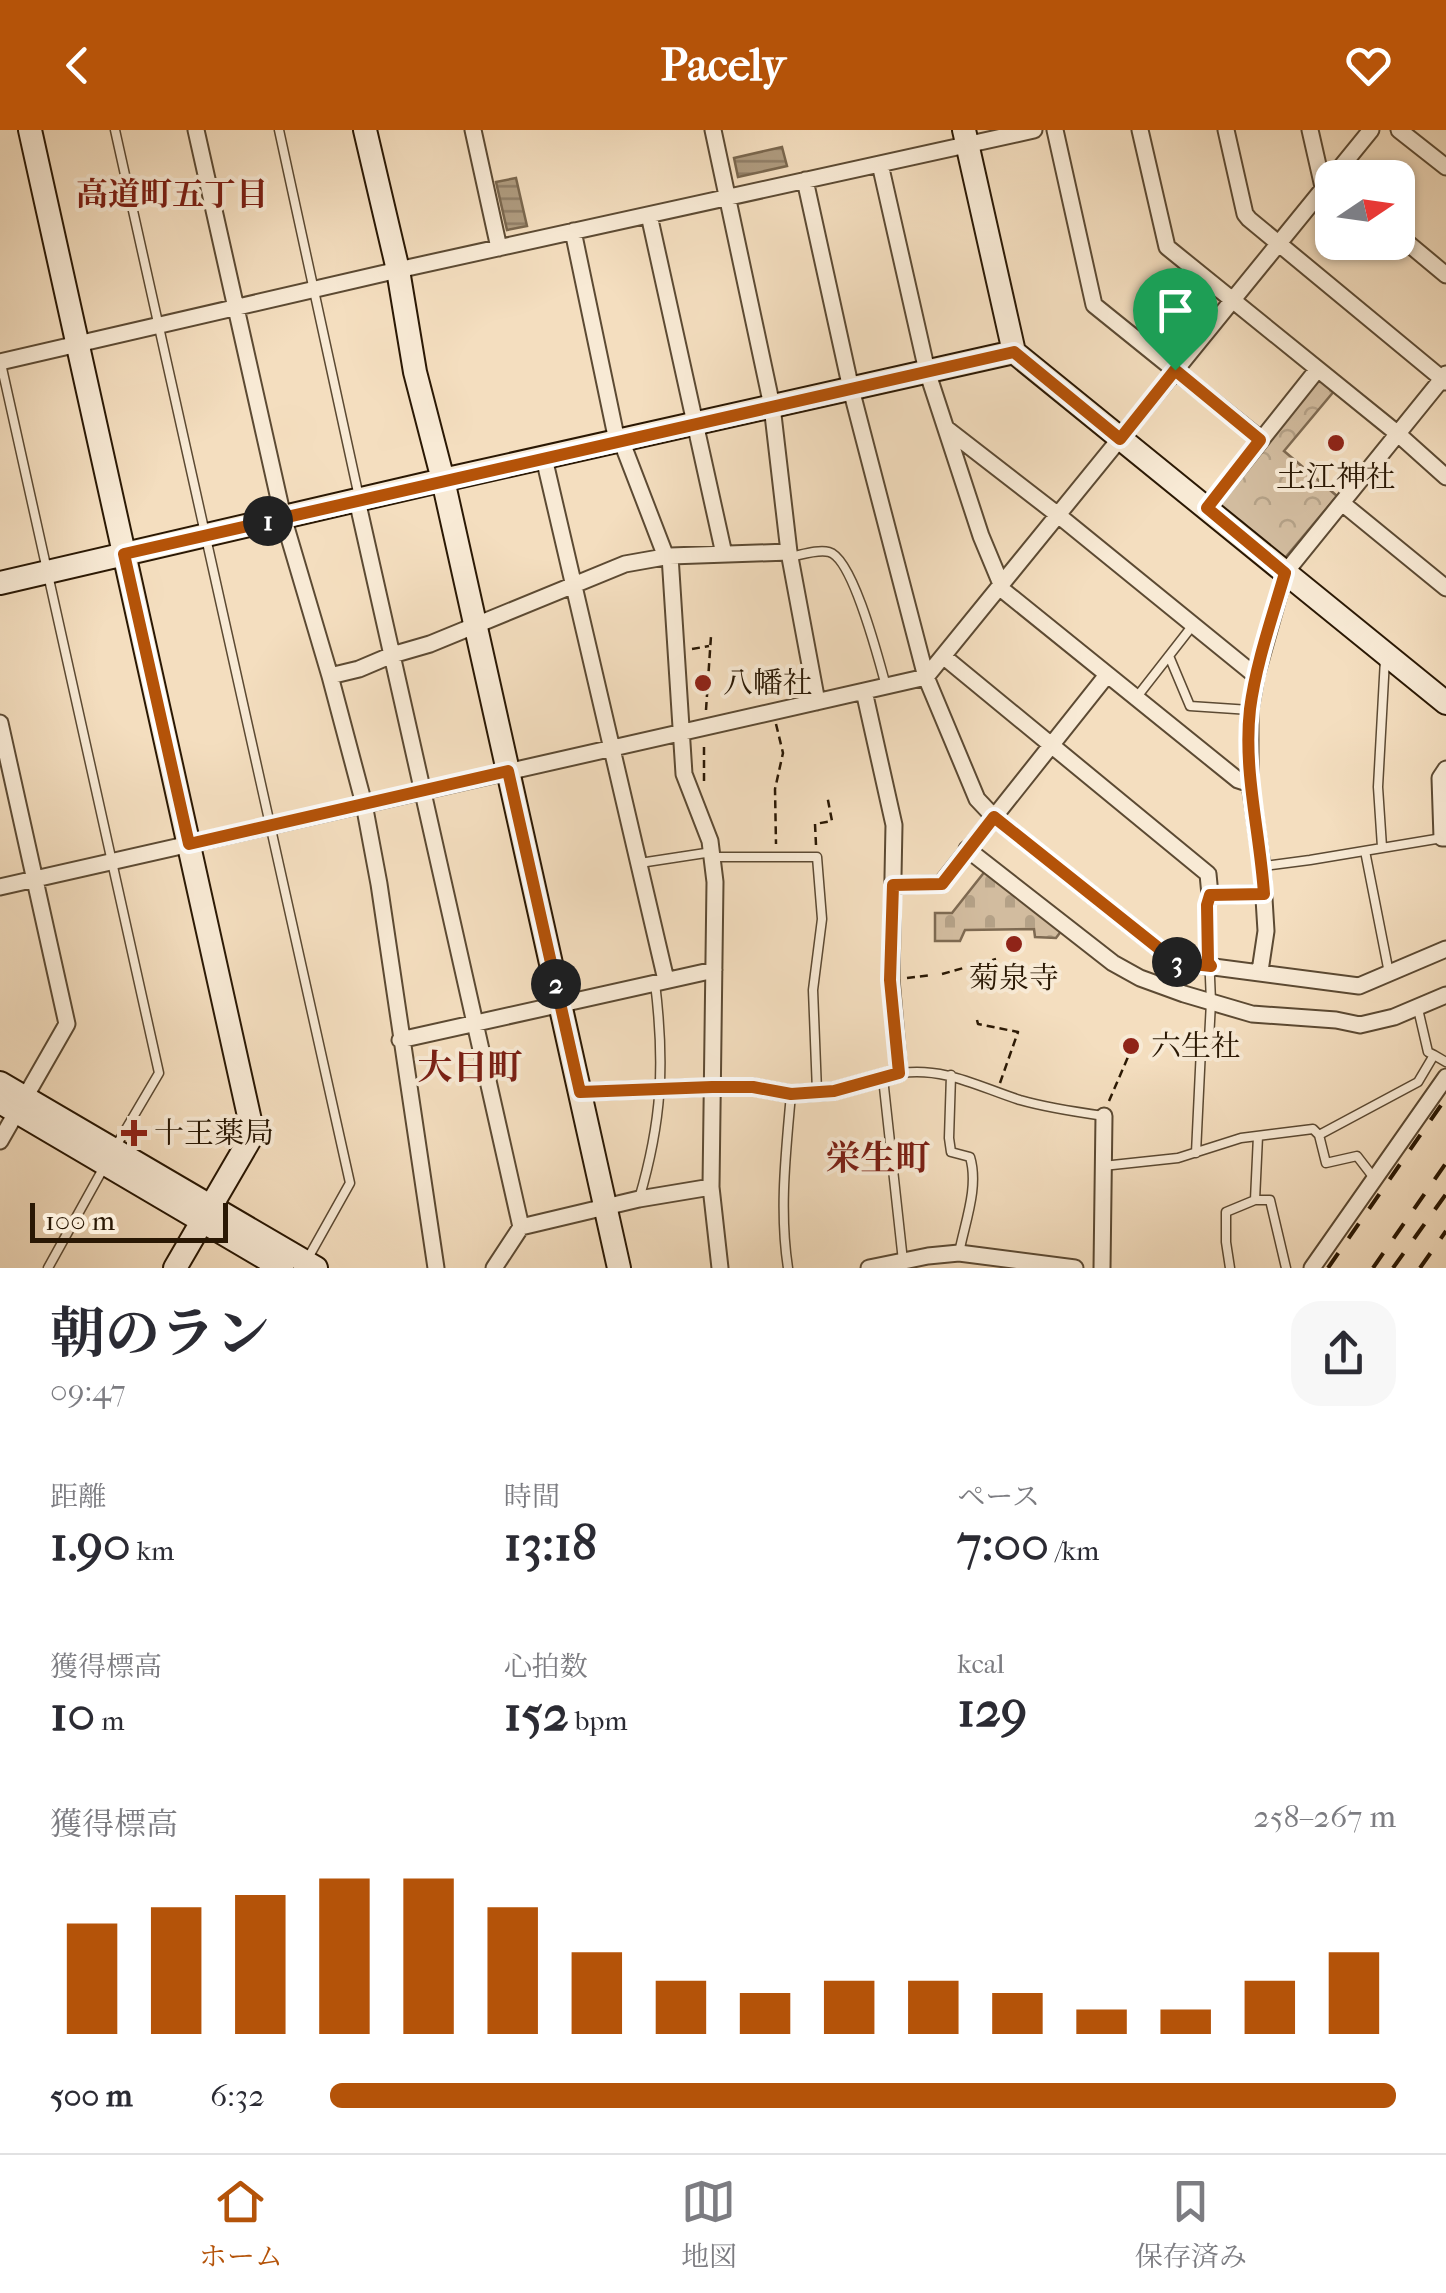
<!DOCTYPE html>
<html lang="ja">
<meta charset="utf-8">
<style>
body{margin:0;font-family:"IM FELL French Canon","Noto Serif JP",serif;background:#f7f7f7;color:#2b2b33;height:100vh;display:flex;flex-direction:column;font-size:38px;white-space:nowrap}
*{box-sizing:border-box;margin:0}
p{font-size:32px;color:#7c7c81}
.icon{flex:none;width:55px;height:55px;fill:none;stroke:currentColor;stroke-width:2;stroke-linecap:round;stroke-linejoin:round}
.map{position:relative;height:1138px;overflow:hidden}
.side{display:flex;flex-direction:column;background:#fff;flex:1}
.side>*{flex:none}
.needle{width:65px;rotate:77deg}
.buttons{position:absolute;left:1315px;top:30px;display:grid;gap:20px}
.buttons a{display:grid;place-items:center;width:100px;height:100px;border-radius:20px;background:#fff;box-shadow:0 2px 8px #0004;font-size:50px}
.scale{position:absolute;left:30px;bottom:25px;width:198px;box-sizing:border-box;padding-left:10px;border:5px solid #2a1804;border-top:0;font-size:28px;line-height:35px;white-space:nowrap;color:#2a1804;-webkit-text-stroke:8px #f8ead5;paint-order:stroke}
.pin{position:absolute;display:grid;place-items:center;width:85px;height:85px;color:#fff;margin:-102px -42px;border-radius:50% 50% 50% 0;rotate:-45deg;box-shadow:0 0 10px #0007}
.pin .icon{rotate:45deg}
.km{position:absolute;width:50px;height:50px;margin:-25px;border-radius:50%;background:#222;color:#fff;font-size:28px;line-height:50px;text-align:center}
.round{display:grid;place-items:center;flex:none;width:105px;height:105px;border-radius:30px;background:#f7f7f7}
.head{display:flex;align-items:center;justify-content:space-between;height:170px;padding:0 50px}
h1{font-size:55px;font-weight:700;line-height:75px}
.figures{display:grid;grid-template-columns:repeat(3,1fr);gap:15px;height:170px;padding:10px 50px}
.figures div{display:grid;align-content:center}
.figures b{font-size:50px;font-weight:700}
.figures small{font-size:28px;font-weight:400}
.figures p{font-size:28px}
.chart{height:280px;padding:20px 50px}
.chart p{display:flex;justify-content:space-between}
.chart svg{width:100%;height:180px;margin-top:10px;stroke:#b45309;stroke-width:6}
ul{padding:0 50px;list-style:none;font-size:32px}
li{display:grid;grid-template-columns:160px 120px 1fr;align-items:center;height:75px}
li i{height:25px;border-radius:12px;background:#b45309}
header{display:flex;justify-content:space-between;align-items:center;height:130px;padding:0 50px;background:#b45309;color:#fff;font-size:45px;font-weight:700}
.tabs{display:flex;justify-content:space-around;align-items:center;height:140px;border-top:2px solid #e1e1e2;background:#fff;font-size:28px;color:#7c7c81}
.tabs a{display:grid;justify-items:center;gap:5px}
.tabs .on{color:#b45309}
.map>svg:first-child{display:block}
.cemetery{fill:url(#cemetery-stones);stroke:#7e6a52;stroke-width:2.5}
.park{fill:url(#park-crowns);stroke:#7e6a52;stroke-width:2.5}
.water{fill:url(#water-rules);stroke:#7a674e;stroke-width:2.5}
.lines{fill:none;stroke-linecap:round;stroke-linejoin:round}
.lane-casing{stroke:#5c4a33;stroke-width:11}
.street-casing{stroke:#5c4a33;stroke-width:19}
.secondary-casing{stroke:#2a1804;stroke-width:26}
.path{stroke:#2a1804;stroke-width:2.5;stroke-dasharray:8 5;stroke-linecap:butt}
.lane{stroke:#f8ead5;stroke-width:8}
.street{stroke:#f8ead5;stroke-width:15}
.secondary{stroke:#f8ead5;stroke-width:22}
.rail{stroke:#2a1804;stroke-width:4;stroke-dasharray:18 18;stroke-linecap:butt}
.route-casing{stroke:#fff;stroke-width:20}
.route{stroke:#b45309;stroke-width:12}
.poi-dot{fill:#8f2418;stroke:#f8ead5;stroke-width:4}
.labels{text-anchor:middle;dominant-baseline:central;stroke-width:8;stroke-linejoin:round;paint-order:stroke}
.poi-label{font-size:30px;fill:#2a1804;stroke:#f8ead5;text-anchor:start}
.neighbourhood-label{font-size:32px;font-weight:bold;fill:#7a1f14;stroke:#f8ead5}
.quarter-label{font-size:35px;font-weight:bold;fill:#7a1f14;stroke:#f8ead5}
</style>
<header><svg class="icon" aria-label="back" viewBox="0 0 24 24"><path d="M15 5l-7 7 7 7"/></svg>Pacely<svg class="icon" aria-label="heart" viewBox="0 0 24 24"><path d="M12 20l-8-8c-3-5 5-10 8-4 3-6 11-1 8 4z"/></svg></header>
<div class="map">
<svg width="1446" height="1138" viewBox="0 0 1446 1138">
<defs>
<pattern id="cemetery-stones" width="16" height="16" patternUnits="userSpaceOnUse" patternTransform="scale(2.5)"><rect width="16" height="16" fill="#d2bc9f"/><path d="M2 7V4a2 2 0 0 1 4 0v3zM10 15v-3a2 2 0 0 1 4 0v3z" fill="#b4a187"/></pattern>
<pattern id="park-crowns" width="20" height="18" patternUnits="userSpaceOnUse" patternTransform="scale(2.5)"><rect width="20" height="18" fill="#d2bc9f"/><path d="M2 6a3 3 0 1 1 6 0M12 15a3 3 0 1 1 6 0" fill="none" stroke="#b4a187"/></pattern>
<pattern id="water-rules" width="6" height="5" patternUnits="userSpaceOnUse" patternTransform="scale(2.5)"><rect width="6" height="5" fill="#af9b7f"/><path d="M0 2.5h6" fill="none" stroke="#8f7d66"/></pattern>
</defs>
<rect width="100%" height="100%" fill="#f4debf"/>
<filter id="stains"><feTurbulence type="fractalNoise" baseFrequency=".002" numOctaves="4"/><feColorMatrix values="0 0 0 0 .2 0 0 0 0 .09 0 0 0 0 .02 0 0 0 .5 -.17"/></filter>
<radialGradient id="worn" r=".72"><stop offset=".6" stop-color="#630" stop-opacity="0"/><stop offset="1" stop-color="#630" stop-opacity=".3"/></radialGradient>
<path class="cemetery" d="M986 740 1062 800 1056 808 1035 807 1034 799 965 800 960 811H935V783H952Z"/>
<path class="park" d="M1321 250 1335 260 1284 321 1337 366 1285 428 1220 377 1218 371 1314 252Z"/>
<path class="water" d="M782 17 787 36 738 47 734 28Z
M516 48 527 96 507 100 496 52Z"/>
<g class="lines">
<g class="lane-casing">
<path id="lane" d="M115 0 350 1053 308 1128
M279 0 359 367
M0 229 159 943 116 1016
M790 427C801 425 818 419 829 422 853 428 879 531 886 556
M1169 526 1190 576 1250 580
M1136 568 1193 495
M1382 717 1378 657 1385 529
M1365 721 1389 843
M712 727H817L822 789 813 860 817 961
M640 733 712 722
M1264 736 1310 730 1442 708
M1418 879 1428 922 1434 925
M901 943C945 937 979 957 1020 970 1048 978 1076 982 1104 986
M951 945 949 1008 951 1022 970 1027C979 1057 965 1092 959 1123
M883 948 903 1131
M1319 1005 1326 1033 1357 1026 1374 1048
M1196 1023 1201 919 1209 910 1211 872 1207 775 1210 765
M1103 1036 1178 1028 1241 1008 1313 999 1319 1005 1418 952 1434 925 1446 932
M639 1069C662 991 665 934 655 853
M1255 1070H1270L1286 1138
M48 1138 104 1037
M788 1138C779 1080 786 1022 791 964
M1230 1138 1226 1112V1082L1255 1070 1258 1006"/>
</g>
<g class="street-casing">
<path id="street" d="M196 0 283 387 330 546 364 674 379 754 436 1138
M473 0 499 118
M713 0 772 276 789 422 817 572
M1055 0 1094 175 1260 309
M1140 0 1167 117 1398 304 1446 347
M1226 0 1245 84 1249 89 1446 252
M1310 0 1323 57
M1399 0 1446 37
M880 34 927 241 981 406 1001 454
M805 50 851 259 926 547 977 669 994 687 1176 832 1359 856 1446 819
M649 85 724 424
M573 101 617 311
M1398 105 1446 145
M0 232 398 140 1034 0
M947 299 1058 385 1256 546
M621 310 666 427
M544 328 666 850
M357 370 521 1097 494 1138
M1342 373 1446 458
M1207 378 1317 240
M670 426 684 644 710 711 715 752 711 1057 720 1138
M999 457 1238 650 1250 654
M943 526 1208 744 1210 765 1264 764
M330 546 359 539 392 525 430 514 625 434 670 426 789 422
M0 593 67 894 0 1011
M1446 639 1440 648 1442 708H1446
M967 719 1113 833 1140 848 1184 864 1252 884 1336 890 1360 895 1394 887 1446 865
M893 755 941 754 1107 545
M0 757 926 547 1371 0
M1260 841 1266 801 1262 736 1250 654V580L1256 546 1285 443 1446 244
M400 910 714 840
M580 962 712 957H753L791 964 834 961 899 943 891 849 894 695 864 561
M521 1097 639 1069 711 1057
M869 1138 928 1126 959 1123 1075 1138
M1102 1138 1104 986
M1312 1138 1446 947"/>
</g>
<g class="secondary-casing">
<path id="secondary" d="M30 0 253 1004 175 1138
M365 0 398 140 415 242 443 350 619 1138
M964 0 1014 222 1446 573
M0 453 443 350 1014 222
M0 953 316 1138
M0 972 282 1138"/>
</g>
<path class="path" d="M692 519 709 516
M706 580 711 506
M776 594 783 623 775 659 776 714
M704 651V613
M816 715 815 694 832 691 827 665
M942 844 996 829
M907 848 931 845
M977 890 978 894 1018 902 1000 953
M1109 971 1128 927"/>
<use href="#lane" class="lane"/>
<use href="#street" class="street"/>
<use href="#secondary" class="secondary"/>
<path class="rail" d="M1328 1138 1446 968
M1373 1138 1446 1033
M1393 1138 1446 1064
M1420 1138 1446 1101"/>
</g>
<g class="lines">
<g class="route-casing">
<path id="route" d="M1014 222 1120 309 1175 240 1260 310 1207 378 1285 443C1272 488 1256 533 1250 579 1243 641 1260 702 1264 764L1210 765 1207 775 1208 832 1211 836 1176 832 994 687 942 754 893 755 890 850 899 943 834 961 791 964 753 957H712L580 962 508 641 189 714 124 424Z"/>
</g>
<use href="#route" class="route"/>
</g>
<g class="poi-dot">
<circle cx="1336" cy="313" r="10"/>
<circle cx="703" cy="553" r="10"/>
<circle cx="1014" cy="814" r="10"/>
<circle cx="1131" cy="916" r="10"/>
<path d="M129 988h10v10h10v10h-10v10h-10v-10h-10v-10h10z"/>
</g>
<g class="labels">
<g class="poi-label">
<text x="1336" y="347" text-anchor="middle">土江神社</text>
<text x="723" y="553">八幡社</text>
<text x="1014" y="848" text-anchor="middle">菊泉寺</text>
<text x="1151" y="916">六生社</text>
<text x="154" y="1003">十王薬局</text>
</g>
<g class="neighbourhood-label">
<text x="172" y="64">高道町五丁目</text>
</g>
<g class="quarter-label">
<text x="470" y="937">大日町</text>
<text x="878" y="1028">栄生町</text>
</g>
</g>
<rect width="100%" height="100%" filter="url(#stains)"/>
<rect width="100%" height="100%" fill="url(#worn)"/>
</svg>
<div class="buttons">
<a><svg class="needle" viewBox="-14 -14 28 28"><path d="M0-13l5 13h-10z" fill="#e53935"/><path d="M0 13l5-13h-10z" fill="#7c7c81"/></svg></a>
</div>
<div class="scale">100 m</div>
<div class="pin" style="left:1175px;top:240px;background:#1e9e55"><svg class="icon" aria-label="arrive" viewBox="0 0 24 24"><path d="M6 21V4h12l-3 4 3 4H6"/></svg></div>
<b class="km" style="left:268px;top:391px">1</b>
<b class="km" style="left:556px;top:854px">2</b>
<b class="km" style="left:1177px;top:832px">3</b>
</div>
<section class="side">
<div class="head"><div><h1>朝のラン</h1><p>09:47</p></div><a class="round"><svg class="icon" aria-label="share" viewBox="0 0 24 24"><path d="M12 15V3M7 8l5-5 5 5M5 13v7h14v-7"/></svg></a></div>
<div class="figures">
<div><p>距離</p><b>1.90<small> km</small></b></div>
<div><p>時間</p><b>13:18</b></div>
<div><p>ペース</p><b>7:00<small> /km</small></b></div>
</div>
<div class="figures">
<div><p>獲得標高</p><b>10<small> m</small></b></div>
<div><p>心拍数</p><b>152<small> bpm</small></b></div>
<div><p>kcal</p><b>129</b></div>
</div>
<div class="chart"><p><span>獲得標高</span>258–267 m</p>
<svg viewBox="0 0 160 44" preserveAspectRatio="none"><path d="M5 44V17M15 44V13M25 44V10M35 44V6M45 44V6M55 44V13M65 44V24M75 44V31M85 44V34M95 44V31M105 44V31M115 44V34M125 44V38M135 44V38M145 44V31M155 44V24"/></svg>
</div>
<ul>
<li><b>500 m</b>6:32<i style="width:100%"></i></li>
</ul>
</section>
<nav class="tabs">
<a class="on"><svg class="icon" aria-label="home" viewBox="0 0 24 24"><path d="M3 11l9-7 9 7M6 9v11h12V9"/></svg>ホーム</a>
<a><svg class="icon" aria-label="map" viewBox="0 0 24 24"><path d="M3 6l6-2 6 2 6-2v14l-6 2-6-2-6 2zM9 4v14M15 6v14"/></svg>地図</a>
<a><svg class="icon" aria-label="saved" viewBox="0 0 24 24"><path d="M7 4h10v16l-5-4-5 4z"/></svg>保存済み</a>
</nav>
